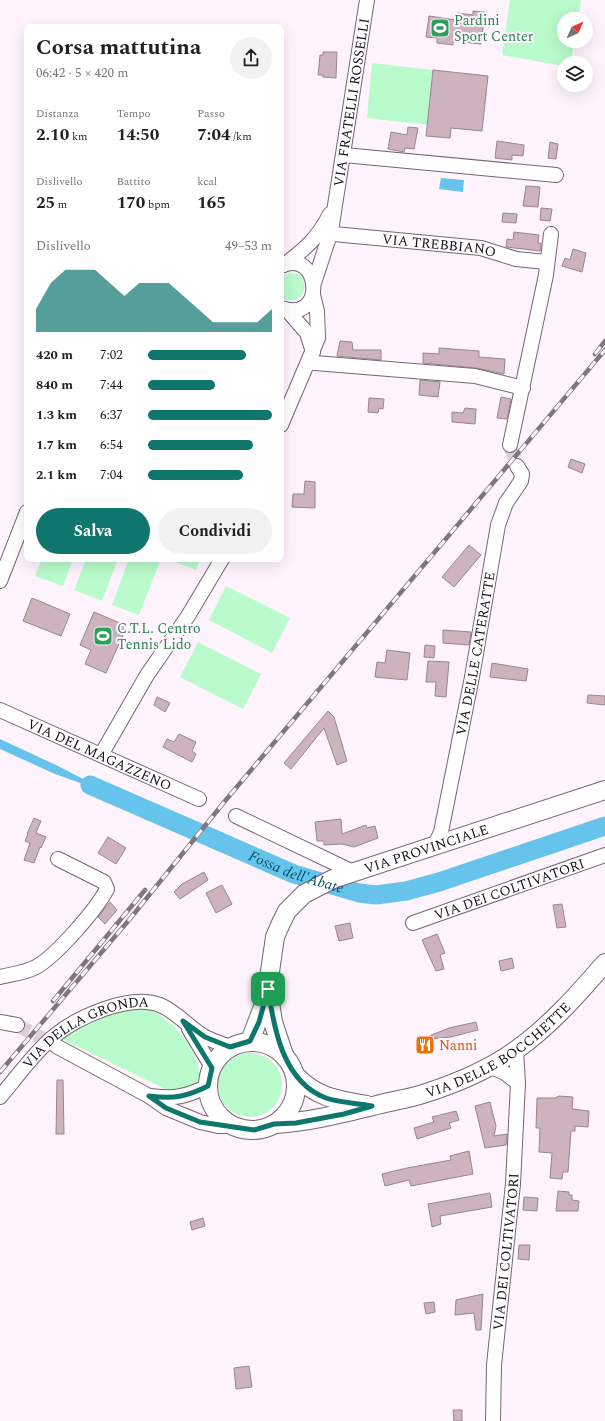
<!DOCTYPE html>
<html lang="it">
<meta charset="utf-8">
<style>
body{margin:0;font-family:Spectral,serif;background:#f2f2f2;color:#202124;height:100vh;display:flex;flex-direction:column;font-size:15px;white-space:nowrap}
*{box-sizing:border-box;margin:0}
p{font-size:13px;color:#757577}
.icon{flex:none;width:22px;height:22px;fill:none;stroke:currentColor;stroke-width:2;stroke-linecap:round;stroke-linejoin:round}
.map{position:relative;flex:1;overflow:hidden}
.sheet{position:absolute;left:24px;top:24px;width:260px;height:538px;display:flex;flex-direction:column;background:#fff;border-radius:8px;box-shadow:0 4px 16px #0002}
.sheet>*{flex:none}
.needle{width:26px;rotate:45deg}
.buttons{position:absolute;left:557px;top:12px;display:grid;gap:8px}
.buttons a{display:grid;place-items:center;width:36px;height:36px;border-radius:50%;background:#fff;box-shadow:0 4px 16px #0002;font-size:20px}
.pin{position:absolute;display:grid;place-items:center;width:34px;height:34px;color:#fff;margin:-17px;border-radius:8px;box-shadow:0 2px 6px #0006}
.round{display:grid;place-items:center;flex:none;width:42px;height:42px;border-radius:21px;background:#f2f2f2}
.summary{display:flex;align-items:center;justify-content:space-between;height:68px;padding:0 12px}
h1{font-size:22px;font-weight:700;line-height:30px}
.figures{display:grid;grid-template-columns:repeat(3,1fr);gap:6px;height:68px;padding:4px 12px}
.figures div{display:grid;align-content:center}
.figures b{font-size:17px;font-weight:700}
.figures small{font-size:11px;font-weight:400}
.figures p{font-size:11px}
.chart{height:112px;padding:8px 12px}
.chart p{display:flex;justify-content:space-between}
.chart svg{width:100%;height:72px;margin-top:4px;fill:#0f766e;opacity:.7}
.cta{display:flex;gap:8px;margin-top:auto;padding:8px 12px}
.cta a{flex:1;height:46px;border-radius:24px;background:#0f766e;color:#fff;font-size:16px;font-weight:700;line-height:46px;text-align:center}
.cta a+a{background:#f2f2f2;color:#202124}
ul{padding:0 12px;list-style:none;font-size:13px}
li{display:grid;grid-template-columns:64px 48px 1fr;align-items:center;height:30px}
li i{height:10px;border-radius:5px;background:#0f766e}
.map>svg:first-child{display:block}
.green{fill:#b9fbcc}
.water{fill:#66c3ec}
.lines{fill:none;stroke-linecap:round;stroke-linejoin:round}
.river{stroke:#66c3ec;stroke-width:19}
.building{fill:#ccb3bd;stroke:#9b848d}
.minor-tunnel{stroke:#dcd1db;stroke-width:14;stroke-dasharray:14 7;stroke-linecap:butt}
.minor-casing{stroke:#766675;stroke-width:16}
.major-casing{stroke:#766675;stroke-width:20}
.minor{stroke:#fff;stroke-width:14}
.major{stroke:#fff;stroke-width:18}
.rail-casing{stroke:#7f777e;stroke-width:4.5}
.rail{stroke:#fff3fe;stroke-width:3;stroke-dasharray:9;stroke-linecap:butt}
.route-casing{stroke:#fff;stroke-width:8}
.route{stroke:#0f766e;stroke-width:5}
.labels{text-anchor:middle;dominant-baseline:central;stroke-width:4;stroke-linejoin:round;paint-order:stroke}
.leisure-label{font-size:14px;fill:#27864d;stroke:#fff3fe;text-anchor:start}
.street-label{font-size:14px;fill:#171116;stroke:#fff3fe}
.food-label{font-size:14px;fill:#c56008;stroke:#fff3fe;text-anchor:start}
.water-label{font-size:15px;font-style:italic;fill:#00526c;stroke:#fff3fe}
</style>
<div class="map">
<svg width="605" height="1421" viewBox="0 0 605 1421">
<rect width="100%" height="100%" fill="#fff3fe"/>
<path class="green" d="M510 0H581L578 19H564V41H574L571 63H564V66L502 55Z
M372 63 433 70 427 125 367 118Z
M289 273 298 274C314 287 297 310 281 297V277Z
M42 559H73L63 586 35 576Z
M86 559H118L102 601 74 590Z
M129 559H154L160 561 139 615 112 605Z
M168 559H200L196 570Z
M226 586 290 618 272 653 209 620Z
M198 642 261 674 243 709 180 677Z
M117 1009C126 1009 136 1007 145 1009 171 1012 223 1077 187 1090 179 1093 175 1093 167 1090L60 1038 64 1034Z
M218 1085a32 32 0 1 1 64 0a32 32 0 1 1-64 0Z"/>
<path class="water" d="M441 178 464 180 463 192 439 189Z
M0 739 58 766 114 795 55 774 0 749Z"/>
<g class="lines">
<path class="river" id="s1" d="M90 785 294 874 359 893 376 895 406 891 439 882 605 826"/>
</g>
<path class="building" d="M473 11 485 12 481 44 453 41V45L437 43V38L426 37 429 16 456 20 457 13 473 15Z
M323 52H337L336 78 323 77V75H318L320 55H323Z
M433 70 488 76 482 131 451 128 450 138 426 136Z
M408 127 418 128 414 149 405 148 404 152 388 149 391 132 407 135Z
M497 141 524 145 523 156 512 155V160L495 158Z
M550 142 558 144 556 159 548 158Z
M526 186 540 187 538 207 523 206Z
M541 208 552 209 550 221 540 220Z
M503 213 517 214 516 223 502 222Z
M514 232 539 235 538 243H541L540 251 506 247 507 239 513 240Z
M573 249 586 253 582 272 562 266 565 258 570 260Z
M340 341 352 342 353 350H381V360L337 356Z
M439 348 479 351V357L505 359 504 374 476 368 423 363V353L439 354Z
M420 380 440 382 438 397 419 395Z
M501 397 511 399 507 419 497 418Z
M369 398 384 399 383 409 379 408 378 413 368 412Z
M465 408 476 409 475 424 452 422V412L463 413Z
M571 459 585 464 582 473 568 467Z
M305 481 315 482V508L292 507 293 494H304Z
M469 545 481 555 454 587 442 577Z
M32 598 70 614 61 636 23 621Z
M94 612 127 626 106 673 85 664 91 650 80 645Z
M443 630 471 632 469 645 443 643Z
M425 645 435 646 434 658 424 657Z
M387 650 410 653 407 680 375 677 377 662 385 663Z
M428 661 449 662 446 697 435 696 436 682H426Z
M492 663 528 669 526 681 490 677Z
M588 695 605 696V705L587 703Z
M157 697 170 703 165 712 154 705Z
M328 711 334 717 347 761 337 765 324 728 291 769 284 763Z
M179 734 196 742 192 751 196 754 192 762 163 747 167 739 174 742Z
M34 818 41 821 36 833 46 837 41 848 40 847 34 863 24 860 30 843 25 841 28 834H27Z
M341 819 342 834 366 825 367 828 375 826 378 838 354 847 342 844 324 845V841H317L315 822Z
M108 837 126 848 116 864 98 853Z
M204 872 208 880 180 899 174 892 182 884Z
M222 885 232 904 216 913 206 893Z
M110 902 117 910 105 924 98 917Z
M562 904 566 927 557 928 553 905Z
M350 923 353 938 339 941 335 926Z
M437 934 445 953 440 955 444 969 436 971 422 940Z
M512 958 514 968 501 971 499 961Z
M476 1022 478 1030 451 1037 429 1039V1036L449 1028Z
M57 1080H63L64 1134H56Z
M559 1096 573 1097 572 1109 589 1111 588 1127 575 1126V1131H571L568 1172H563L562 1179 550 1178 552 1153 539 1152 540 1128H536L537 1098H555Z
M490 1102 496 1126 494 1136 507 1134 506 1145 485 1148 475 1106Z
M456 1111 459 1120 449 1123 451 1128 417 1139 414 1128 434 1122 432 1117Z
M469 1151 473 1174 411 1186 409 1180 385 1186 382 1174 407 1168 451 1160 450 1156Z
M558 1191 569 1192V1195H572V1200L579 1201 578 1211H556Z
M490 1193 492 1207 440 1216 441 1224 432 1227 428 1204Z
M524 1197 538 1198 537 1211 523 1210Z
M203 1218 205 1226 192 1230 190 1222Z
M519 1245H530L529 1260 518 1259Z
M483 1294 481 1330H476L474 1313 455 1315 456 1300Z
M434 1302 435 1312 426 1314 424 1303Z
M249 1366 252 1387 236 1389 234 1368Z
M453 1410H462V1421H454Z"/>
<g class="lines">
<path class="minor-tunnel" d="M510 445 517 466
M17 1025 56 1046"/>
<g class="minor-casing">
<g id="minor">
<path d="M344 155 556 175"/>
<path id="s2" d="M331 231 334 234 481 248 516 259 546 262"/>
<path d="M284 265C305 249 318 238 330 214"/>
<path d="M281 266C320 247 328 324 281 308"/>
<path id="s3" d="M314 283 331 231 367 0"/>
<path d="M287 310 307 333 313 352"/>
<path d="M309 361 315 363 475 376 523 388"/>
<path d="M281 425 318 338 317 311 313 295"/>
<path d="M510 445 546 275 551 234"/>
<path d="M0 581 27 512"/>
<path id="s4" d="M0 710 199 799"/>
<path d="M101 755 147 675 188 616 222 559"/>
<path d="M236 816 353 872"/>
<path id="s5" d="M435 845 441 832 472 677 498 525 506 503 521 481 522 474 517 466"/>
<path id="s6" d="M413 923 605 855"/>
<path d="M0 977C12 974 25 973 36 967 56 956 96 910 107 889L104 882 58 859"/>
<path d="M0 1022 17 1025"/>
<path d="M189 1029 212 1067"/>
<path d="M56 1046 149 1096 166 1108 200 1122 218 1126H234"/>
<path d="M489 1066 505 1073 518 1083"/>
<path d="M149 1096C174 1099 186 1097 208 1086"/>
<path id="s7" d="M0 1097C17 1077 33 1054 53 1037 77 1017 130 993 160 1005 177 1012 189 1028 205 1037 213 1041 222 1044 230 1047"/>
<path id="s8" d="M493 1421 494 1365 513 1184 518 1083 516 1051"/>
</g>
</g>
<g class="major-casing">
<g id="major">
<path d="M269 996 273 1022 284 1055"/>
<path id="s9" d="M250 1041 266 999 275 937 281 923 287 911 304 894 333 879 605 790"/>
<circle cx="252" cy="1086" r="44"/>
<path d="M295 1075C317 1098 337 1100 367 1105"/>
<path id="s10" d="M274 1124C309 1122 340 1114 373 1106 390 1101 409 1099 426 1093 457 1083 490 1069 516 1050 550 1026 578 994 605 963"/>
</g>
</g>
<use href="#minor" class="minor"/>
<use href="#major" class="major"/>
<g class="rail-casing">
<path id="rail" d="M595 354 605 341
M53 1001 145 890
M0 1072 129 920 225 801 605 350"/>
</g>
<use href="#rail" class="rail"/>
</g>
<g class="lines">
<g class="route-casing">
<path id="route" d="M268 989C274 1029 283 1082 326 1098 340 1103 357 1103 372 1106L344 1114 296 1123 274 1124 254 1130 200 1122 166 1108 149 1096C174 1099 186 1097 208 1086L212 1068 183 1021 205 1037 230 1047 250 1041 259 1022Z"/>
</g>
<use href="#route" class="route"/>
</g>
<defs>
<g id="stadium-square" transform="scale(1)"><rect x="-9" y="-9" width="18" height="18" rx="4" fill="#2e9e5b" stroke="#fff3fe"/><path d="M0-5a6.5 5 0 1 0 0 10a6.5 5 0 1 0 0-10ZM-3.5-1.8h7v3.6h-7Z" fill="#fff"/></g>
<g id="restaurant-square" transform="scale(1)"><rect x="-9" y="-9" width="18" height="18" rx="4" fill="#e8710a" stroke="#fff3fe"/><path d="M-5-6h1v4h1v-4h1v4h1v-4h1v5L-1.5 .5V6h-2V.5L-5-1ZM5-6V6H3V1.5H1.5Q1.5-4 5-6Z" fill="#fff"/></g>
</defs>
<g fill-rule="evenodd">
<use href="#stadium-square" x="440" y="28"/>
<use href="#stadium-square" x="103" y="636"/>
<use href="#restaurant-square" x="425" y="1045"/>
</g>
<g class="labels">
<g class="leisure-label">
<text x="454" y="20">Pardini<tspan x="454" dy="16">Sport Center</tspan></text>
<text x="117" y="628">C.T.L. Centro<tspan x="117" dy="16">Tennis Lido</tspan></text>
</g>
<g class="street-label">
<text stroke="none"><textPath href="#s3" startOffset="185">VIA FRATELLI ROSSELLI</textPath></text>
<text stroke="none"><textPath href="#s2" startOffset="110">VIA TREBBIANO</textPath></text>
<text stroke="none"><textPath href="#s5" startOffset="196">VIA DELLE CATERATTE</textPath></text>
<text stroke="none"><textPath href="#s4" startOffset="109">VIA DEL MAGAZZENO</textPath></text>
<text stroke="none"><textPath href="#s9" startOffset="291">VIA PROVINCIALE</textPath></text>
<text stroke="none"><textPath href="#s6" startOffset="102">VIA DEI COLTIVATORI</textPath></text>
<text stroke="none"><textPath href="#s7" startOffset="112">VIA DELLA GRONDA</textPath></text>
<text stroke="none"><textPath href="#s10" startOffset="240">VIA DELLE BOCCHETTE</textPath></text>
<text stroke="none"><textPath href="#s8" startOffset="170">VIA DEI COLTIVATORI</textPath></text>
</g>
<g class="food-label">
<text x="439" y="1045">Nanni</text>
</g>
<g class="water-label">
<text stroke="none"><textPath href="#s1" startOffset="224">Fossa dell'Abate</textPath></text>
</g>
</g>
</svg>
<div class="buttons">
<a><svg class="needle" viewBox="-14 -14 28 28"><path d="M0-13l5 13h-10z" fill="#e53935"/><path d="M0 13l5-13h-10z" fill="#757577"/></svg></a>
<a><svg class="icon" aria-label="layers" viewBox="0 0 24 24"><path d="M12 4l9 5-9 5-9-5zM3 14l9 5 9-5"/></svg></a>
</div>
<div class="pin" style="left:268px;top:989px;background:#1e9e55"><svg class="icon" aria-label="arrive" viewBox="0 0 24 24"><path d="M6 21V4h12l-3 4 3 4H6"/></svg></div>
<section class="sheet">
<div class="summary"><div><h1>Corsa mattutina</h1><p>06:42 · 5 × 420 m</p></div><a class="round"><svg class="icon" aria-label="share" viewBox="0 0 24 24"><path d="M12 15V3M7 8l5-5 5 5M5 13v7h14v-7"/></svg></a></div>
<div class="figures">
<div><p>Distanza</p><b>2.10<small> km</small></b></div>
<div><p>Tempo</p><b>14:50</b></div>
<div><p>Passo</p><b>7:04<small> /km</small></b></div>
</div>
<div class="figures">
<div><p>Dislivello</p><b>25<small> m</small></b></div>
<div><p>Battito</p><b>170<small> bpm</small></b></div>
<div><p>kcal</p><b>165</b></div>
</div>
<div class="chart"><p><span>Dislivello</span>49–53 m</p>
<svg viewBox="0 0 160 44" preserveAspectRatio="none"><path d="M0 44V30L10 14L20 6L30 6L40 6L50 14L60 22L70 14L80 14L90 14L100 22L110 30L120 38L130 38L140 38L150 38L160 30V44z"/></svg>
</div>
<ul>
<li><b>420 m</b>7:02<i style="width:79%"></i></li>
<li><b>840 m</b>7:44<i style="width:54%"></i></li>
<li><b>1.3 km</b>6:37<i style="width:100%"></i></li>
<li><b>1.7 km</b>6:54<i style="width:85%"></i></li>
<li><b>2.1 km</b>7:04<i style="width:77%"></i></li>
</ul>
<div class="cta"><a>Salva</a><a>Condividi</a></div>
</section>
</div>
